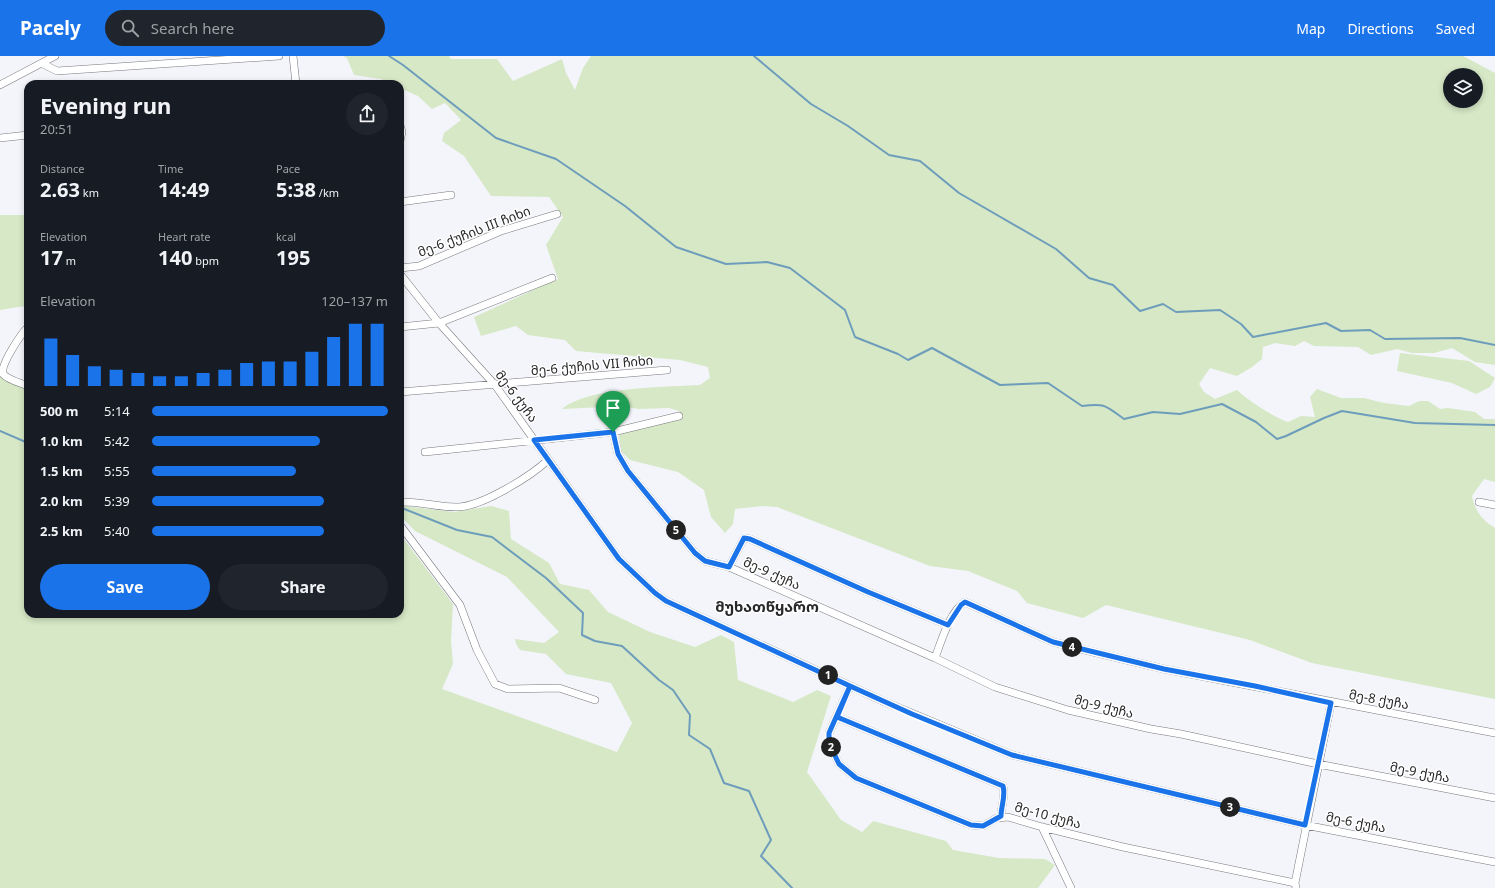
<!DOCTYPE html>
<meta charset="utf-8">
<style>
body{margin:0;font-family:"Noto Sans","Noto Sans Georgian",sans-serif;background:#20242c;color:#f1f3f6;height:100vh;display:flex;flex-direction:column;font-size:15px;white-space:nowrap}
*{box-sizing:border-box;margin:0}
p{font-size:13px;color:#9ea1a6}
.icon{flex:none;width:22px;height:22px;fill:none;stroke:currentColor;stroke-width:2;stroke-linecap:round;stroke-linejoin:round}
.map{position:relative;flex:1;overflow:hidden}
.drawer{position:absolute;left:24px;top:24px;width:380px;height:538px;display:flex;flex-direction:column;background:#171b24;border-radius:12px;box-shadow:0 2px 6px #0003}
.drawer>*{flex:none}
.tools{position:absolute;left:1443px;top:12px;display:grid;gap:8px}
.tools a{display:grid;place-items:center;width:40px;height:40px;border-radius:50%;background:#171b24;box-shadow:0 2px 6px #0003;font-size:20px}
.pin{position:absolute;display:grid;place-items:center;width:34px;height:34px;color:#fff;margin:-41px -17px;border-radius:50% 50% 50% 0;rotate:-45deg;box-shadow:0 0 4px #0007}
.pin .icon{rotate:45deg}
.km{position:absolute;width:20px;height:20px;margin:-10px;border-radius:50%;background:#222;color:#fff;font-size:11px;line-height:20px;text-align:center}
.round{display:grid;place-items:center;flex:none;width:42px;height:42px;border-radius:21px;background:#20242c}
.overview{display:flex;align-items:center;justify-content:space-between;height:68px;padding:0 16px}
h1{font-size:22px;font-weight:700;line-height:30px}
.metrics{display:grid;grid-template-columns:repeat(3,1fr);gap:6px;height:68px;padding:4px 16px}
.metrics div{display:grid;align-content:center}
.metrics b{font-size:20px;font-weight:700}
.metrics small{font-size:11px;font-weight:400}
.metrics p{font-size:11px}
.chart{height:112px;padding:8px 16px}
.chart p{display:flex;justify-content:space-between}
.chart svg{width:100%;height:72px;margin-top:4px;stroke:#1a73e8;stroke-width:6}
.action{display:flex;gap:8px;margin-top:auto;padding:8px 16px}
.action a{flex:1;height:46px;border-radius:24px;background:#1a73e8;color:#fff;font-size:16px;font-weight:700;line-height:46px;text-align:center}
.action a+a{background:#20242c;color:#f1f3f6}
ul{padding:0 16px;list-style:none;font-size:13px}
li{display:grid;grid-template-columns:64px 48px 1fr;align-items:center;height:30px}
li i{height:10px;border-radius:5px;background:#1a73e8}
header{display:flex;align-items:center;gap:24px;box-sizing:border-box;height:56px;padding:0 20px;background:#1a73e8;color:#fff}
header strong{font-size:19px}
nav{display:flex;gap:22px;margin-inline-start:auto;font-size:14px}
.search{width:280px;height:36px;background:#20242c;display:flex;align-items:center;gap:10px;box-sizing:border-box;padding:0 14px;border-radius:22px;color:#9ea1a6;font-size:15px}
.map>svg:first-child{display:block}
.green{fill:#d6e8c6;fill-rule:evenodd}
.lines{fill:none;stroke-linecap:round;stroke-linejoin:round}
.stream{stroke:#6e9dbb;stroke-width:2}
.minor-casing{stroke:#77797d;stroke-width:8}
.minor{stroke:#fff;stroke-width:7}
.route-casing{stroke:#fff;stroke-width:8}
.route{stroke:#1a73e8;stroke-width:5}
.labels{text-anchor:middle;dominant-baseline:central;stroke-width:3;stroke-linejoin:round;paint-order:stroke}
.street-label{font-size:13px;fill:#28282a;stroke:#fff}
.quarter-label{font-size:15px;font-weight:bold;fill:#28282a;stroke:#fff}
</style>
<header>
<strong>Pacely</strong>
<div class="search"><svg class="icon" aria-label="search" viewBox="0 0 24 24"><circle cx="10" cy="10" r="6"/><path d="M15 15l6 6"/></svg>Search here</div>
<nav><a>Map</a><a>Directions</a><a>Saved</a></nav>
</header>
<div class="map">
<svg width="1495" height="832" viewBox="0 0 1495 832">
<rect width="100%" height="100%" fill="#f3f5fa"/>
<path class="green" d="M343 0H449L451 3H497L513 25 562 3 566 17 575 34 583 12 591 0H1463L1495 17V309L1475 306 1452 292 1434 297H1412L1397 293 1371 299 1358 291 1314 290 1304 285 1295 290 1275 287 1263 291 1262 303 1252 311 1237 320 1210 312 1199 328 1204 336 1215 343 1237 334C1249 345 1273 361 1288 366L1301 360 1315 361 1310 341 1317 333 1341 342H1364L1384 347 1409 350 1419 345H1428L1440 353 1448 352 1475 356 1484 363H1495V426L1484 423 1472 440C1475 455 1482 464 1495 472V643L1312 607 1250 584 1106 549 1083 562 1027 547 1017 535 968 515 930 510 777 451 762 450 735 453 733 468 725 477 711 461 704 434 678 416 630 404 621 395 619 379 631 374 676 364 679 355 669 352 638 353 624 350 562 353C588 331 665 331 700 329L710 322 708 311 680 304 576 295 565 284 528 279 516 270 481 280 474 261 558 223 546 189 563 161 549 141 491 140 464 100 442 85 444 77 461 64 445 47 432 53 418 40 400 32V28H391L381 23 354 19 347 2ZM1450 19H1476V45H1450Z
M0 159H28V247L25 250 0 254Z
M1400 297 1469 305 1495 322 1490 331 1476 338 1452 327 1397 315Z
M0 319 28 330V558H400V478L453 548 451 585 453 608 442 633 617 696 632 667 611 627 566 618 546 598 520 594 516 588 515 583 544 587 559 576 507 521 415 475 400 459V455L404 450 454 456 491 450 509 455 511 483 549 507 560 528 589 534 608 556 650 576 695 591 721 579 734 586 738 624 793 646 817 634 831 640 807 716 841 764 862 776 873 765 946 785 953 794 999 802 1045 803 1055 809 1038 832H0Z"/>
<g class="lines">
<path class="stream" d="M389 0 403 9 496 82 556 103 625 150 676 191 726 208 767 206 790 212 845 254 855 281 898 298 908 304 932 292 1000 329 1048 327 1082 350C1105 347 1105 349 1124 363L1153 356 1180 358 1222 348 1256 366 1277 383 1286 380 1324 362 1342 355 1415 367 1495 369
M754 0 811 48 848 70 889 99 920 105 959 137 1056 193 1089 222 1113 229 1140 255 1163 248 1176 256 1220 254 1241 268 1253 281 1326 267 1341 275 1370 274 1385 283 1460 282 1495 289
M0 375 28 387
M402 452 457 474 492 481 546 522 583 557 582 579 595 585 622 590 659 624 673 634 690 659 689 679 710 693 724 727 749 735 771 784 761 800 792 832"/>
<g class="minor-casing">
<path id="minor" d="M293 0 296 28
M43 8 57 15 279 0
M0 29 55 0
M400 69 402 76 400 85
M0 82 28 79
M400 146 451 139
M400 212 419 210 501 175 557 158
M400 218 439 267 495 329 619 503 655 537 666 545 885 646 1012 699 1305 769 1495 806
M28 271C21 278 0 309 3 318 8 324 21 327 28 330
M400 271 439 267 552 222
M400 336 667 314
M613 376 618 398 628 415 695 497 705 505 729 511 935 602 995 631 1068 654 1151 673 1181 678 1318 708 1495 742
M425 396 613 376 679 360
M400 446C419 445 437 451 456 451 480 452 531 420 548 404
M1479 446 1495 449
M400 469 460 549 477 594 495 628 508 633 559 632 595 644
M729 511 744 482 750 483 868 536 948 569
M935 602C941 586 950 555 965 546L1053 586 1085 594 1164 613 1495 677
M850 630 829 677V687L839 708 856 722 971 769 983 770 997 762 1008 761 1042 771 1123 791 1295 827 1296 832
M837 661 1003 730C1006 740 1001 750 1001 760
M1042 771 1071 832
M1295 827 1331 647"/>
</g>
<use href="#minor" class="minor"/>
</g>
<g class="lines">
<g class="route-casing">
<path id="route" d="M613 376 534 384 619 503 655 537 666 545 850 630 837 661 1003 730C1006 740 1001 750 1001 760L983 770 971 769 856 722 839 708 829 687V677L850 630 912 658 1012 699 1305 769 1331 647 1255 630 1164 613 1053 586 965 546 961 549 948 569 868 536 750 483 744 482 729 511 705 505 695 497 628 415 618 398 613 376"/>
</g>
<use href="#route" class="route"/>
</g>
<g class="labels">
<g class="street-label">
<text transform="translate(474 175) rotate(-21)">მე-6 ქუჩის III ჩიხი</text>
<text transform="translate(592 309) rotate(-5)">მე-6 ქუჩის VII ჩიხი</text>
<text transform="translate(517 340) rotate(53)">მე-6 ქუჩა</text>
<text transform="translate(772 517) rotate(24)">მე-9 ქუჩა</text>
<text transform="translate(1379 643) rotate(10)">მე-8 ქუჩა</text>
<text transform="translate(1104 650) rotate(14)">მე-9 ქუჩა</text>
<text transform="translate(1420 716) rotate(11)">მე-9 ქუჩა</text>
<text transform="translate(1048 759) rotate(15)">მე-10 ქუჩა</text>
<text transform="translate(1356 766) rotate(11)">მე-6 ქუჩა</text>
</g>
<g class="quarter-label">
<text x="767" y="550">მუხათწყარო</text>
</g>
</g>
</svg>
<div class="tools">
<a><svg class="icon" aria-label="layers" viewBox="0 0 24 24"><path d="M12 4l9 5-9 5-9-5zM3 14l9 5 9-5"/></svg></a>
</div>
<div class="pin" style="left:613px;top:376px;background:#1e9e55"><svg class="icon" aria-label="arrive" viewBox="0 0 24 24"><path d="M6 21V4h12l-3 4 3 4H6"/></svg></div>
<b class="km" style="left:828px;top:619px">1</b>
<b class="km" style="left:831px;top:691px">2</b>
<b class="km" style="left:1230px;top:751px">3</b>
<b class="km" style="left:1072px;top:591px">4</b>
<b class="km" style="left:676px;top:474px">5</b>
<section class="drawer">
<div class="overview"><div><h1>Evening run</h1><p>20:51</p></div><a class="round"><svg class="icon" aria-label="share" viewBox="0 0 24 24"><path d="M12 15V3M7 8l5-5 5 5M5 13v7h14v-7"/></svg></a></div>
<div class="metrics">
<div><p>Distance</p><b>2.63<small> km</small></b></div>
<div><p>Time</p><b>14:49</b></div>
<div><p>Pace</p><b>5:38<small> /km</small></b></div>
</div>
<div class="metrics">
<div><p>Elevation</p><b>17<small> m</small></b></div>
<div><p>Heart rate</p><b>140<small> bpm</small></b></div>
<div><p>kcal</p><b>195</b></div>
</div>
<div class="chart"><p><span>Elevation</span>120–137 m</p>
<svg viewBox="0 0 160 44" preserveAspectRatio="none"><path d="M5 44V15M15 44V25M25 44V32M35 44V34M45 44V36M55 44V38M65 44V38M75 44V36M85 44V34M95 44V30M105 44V29M115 44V29M125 44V23M135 44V14M145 44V6M155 44V6"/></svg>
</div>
<ul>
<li><b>500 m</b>5:14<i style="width:100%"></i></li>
<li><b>1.0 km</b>5:42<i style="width:71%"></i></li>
<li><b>1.5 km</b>5:55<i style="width:61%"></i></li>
<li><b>2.0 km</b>5:39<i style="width:73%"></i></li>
<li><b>2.5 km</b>5:40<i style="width:73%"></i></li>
</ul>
<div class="action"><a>Save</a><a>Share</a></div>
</section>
</div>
